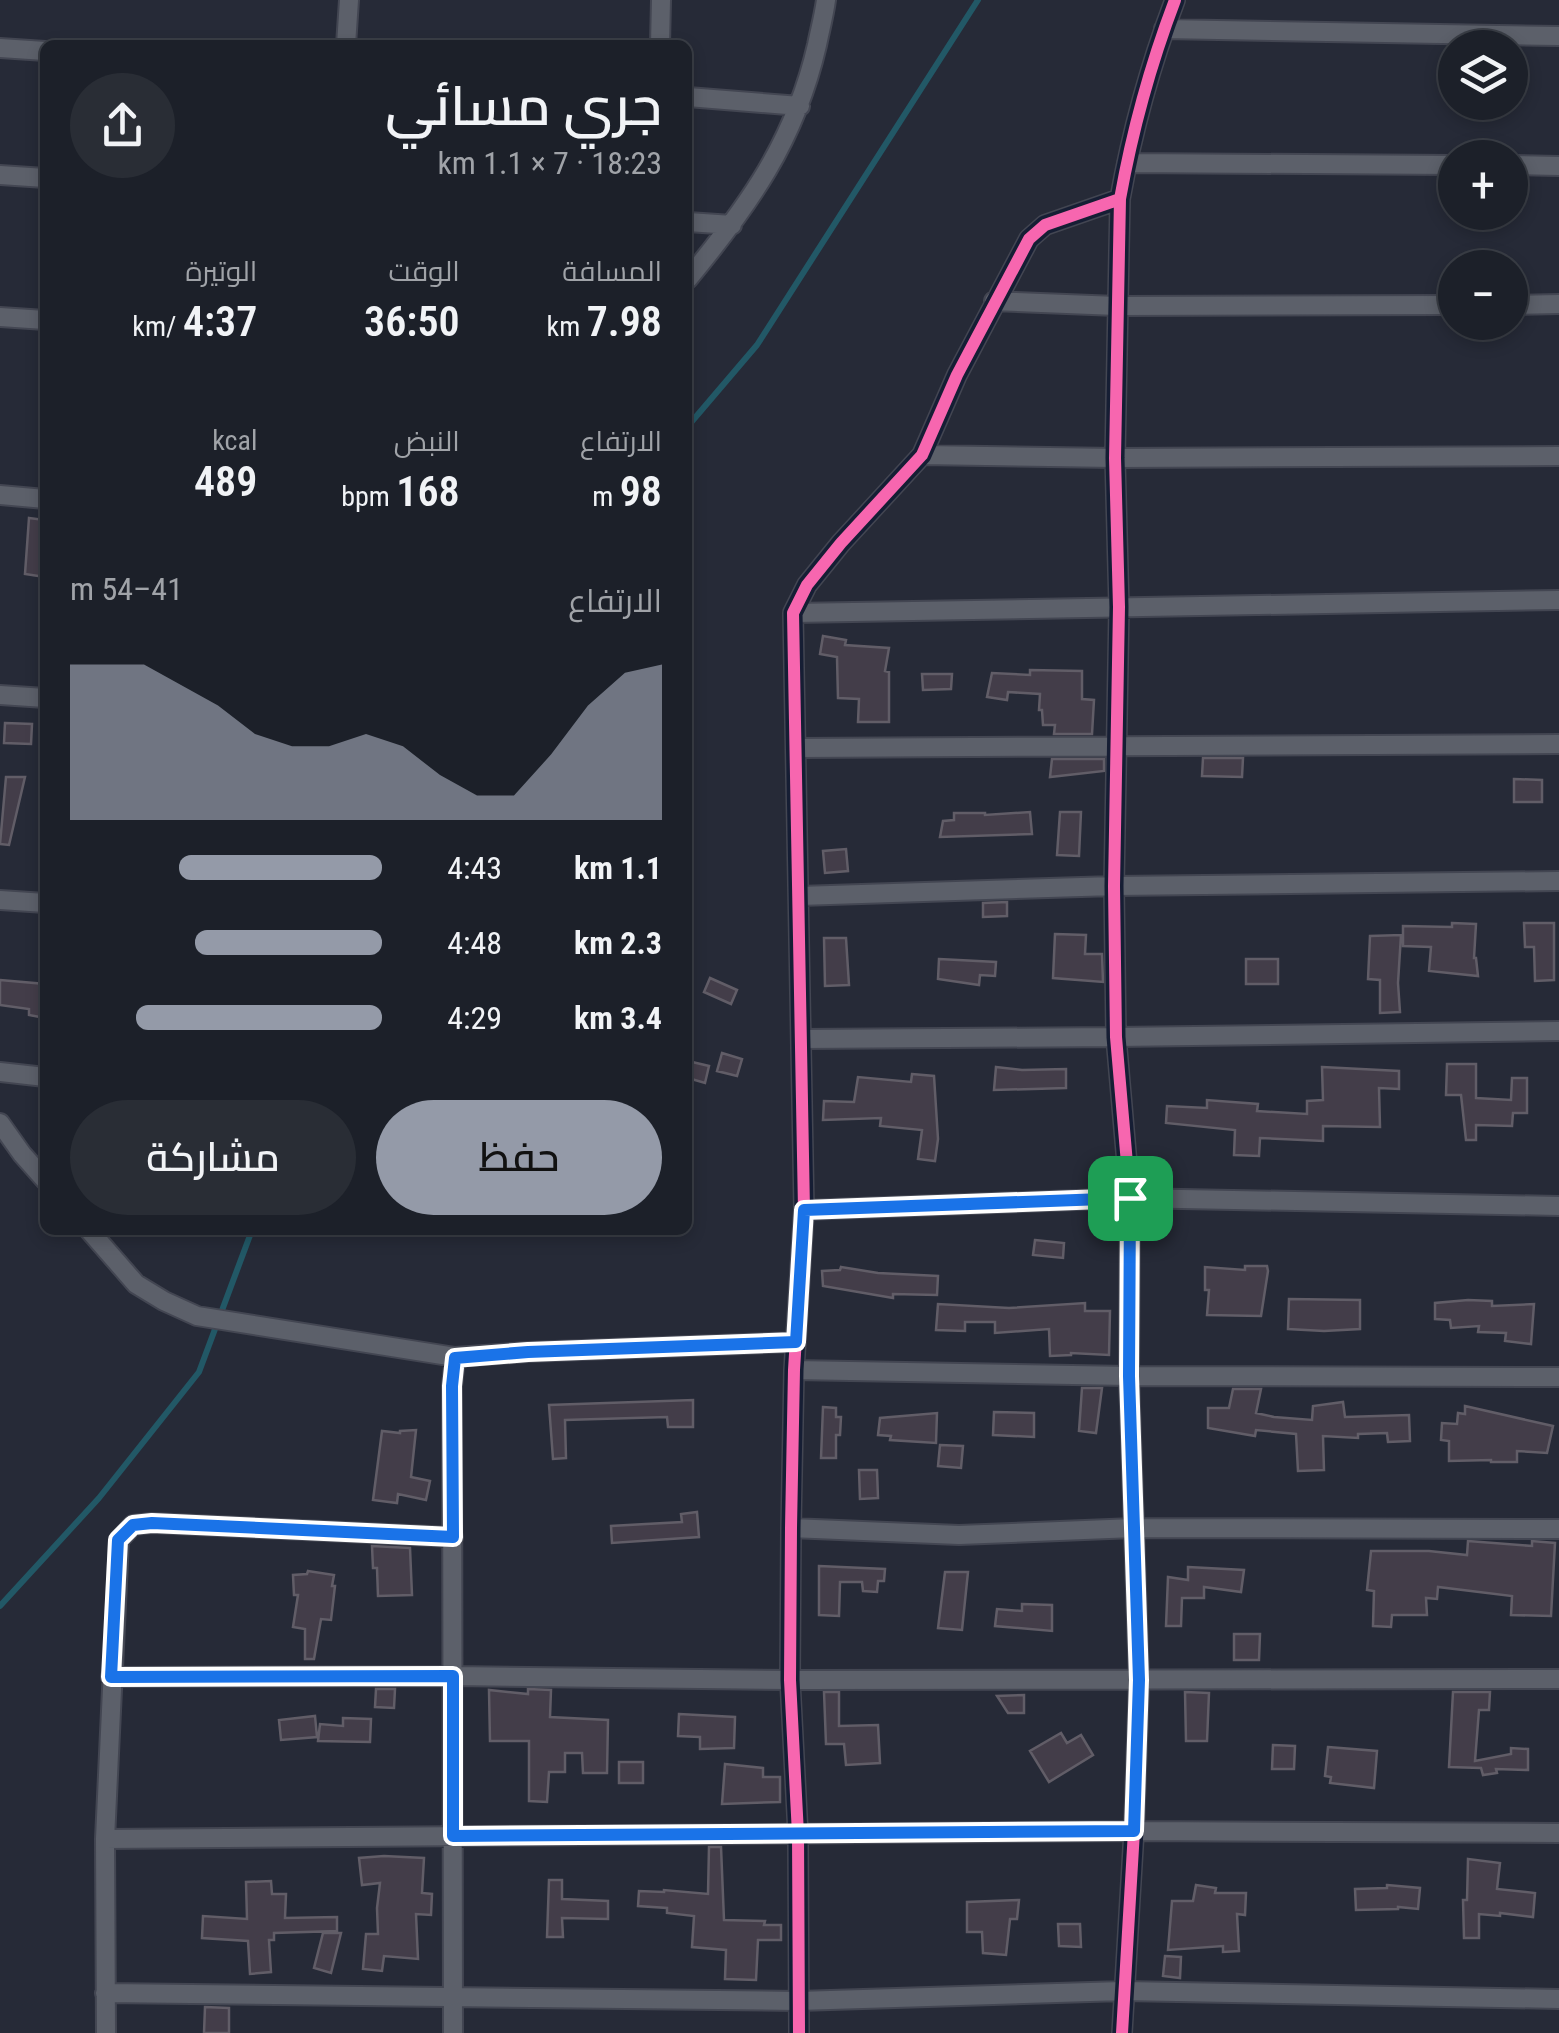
<!DOCTYPE html>
<html lang="ar">
<meta charset="utf-8">
<style>
body{margin:0;font-family:"Roboto Condensed",Cairo,sans-serif;background:#292d35;color:#f1f3f6;direction:rtl;height:100vh;display:flex;flex-direction:column;font-size:38px;white-space:nowrap}
*{box-sizing:border-box;margin:0}
p{font-size:32px;color:#a0a3a8}
.icon{flex:none;width:55px;height:55px;fill:none;stroke:currentColor;stroke-width:2;stroke-linecap:round;stroke-linejoin:round}
.map{position:relative;flex:1;overflow:hidden;direction:ltr}
.drawer{position:absolute;left:40px;top:40px;width:652px;height:1195px;display:flex;flex-direction:column;background:#1c2029;border-radius:15px;box-shadow:0 5px 15px #0003,0 0 0 2px #3a3e46;direction:rtl}
.drawer>*{flex:none}
.fabs{position:absolute;left:1438px;top:30px;display:grid;gap:20px}
.fabs a{display:grid;place-items:center;width:90px;height:90px;border-radius:50%;background:#1c2029;box-shadow:0 5px 15px #0003,0 0 0 2px #3a3e46;font-size:50px}
.pin{position:absolute;display:grid;place-items:center;width:85px;height:85px;color:#fff;margin:-42px;border-radius:20px;box-shadow:0 5px 15px #0006}
.round{display:grid;place-items:center;flex:none;width:105px;height:105px;border-radius:52px;background:#292d35}
.overview{display:flex;align-items:center;justify-content:space-between;height:170px;padding:0 30px}
h1{font-size:55px;font-weight:600;line-height:75px}
.metrics{display:grid;grid-template-columns:repeat(3,1fr);gap:15px;height:170px;padding:10px 30px}
.metrics div{display:grid;align-content:center}
.metrics b{font-size:42px;font-weight:600}
.metrics small{font-size:28px;font-weight:400}
.metrics p{font-size:28px}
.chart{height:280px;padding:20px 30px}
.chart p{display:flex;justify-content:space-between}
.chart svg{width:100%;height:180px;margin-top:10px;fill:#949aa8;opacity:.7}
.action{display:flex;gap:20px;margin-top:auto;padding:20px 30px}
.action a{flex:1;height:115px;border-radius:60px;background:#949aa8;color:#111;font-size:40px;font-weight:600;line-height:115px;text-align:center}
.action a+a{background:#292d35;color:#f1f3f6}
ul{padding:0 30px;list-style:none;font-size:32px}
li{display:grid;grid-template-columns:160px 120px 1fr;align-items:center;height:75px}
li i{height:25px;border-radius:12px;background:#949aa8}
.map>svg:first-child{display:block}
.lines{fill:none;stroke-linecap:round;stroke-linejoin:round}
.stream{stroke:#225866;stroke-width:6}
.building{fill:#433d49;stroke:#615d67;stroke-width:2.5}
.minor-casing{stroke:#434652;stroke-width:22}
.minor{stroke:#5c606a;stroke-width:18}
.cycleway-casing{stroke:#161e34;stroke-width:19}
.cycleway{stroke:#f766af;stroke-width:12}
.route-casing{stroke:#fff;stroke-width:20}
.route{stroke:#1a73e8;stroke-width:12}
</style>
<div class="map">
<svg width="1559" height="2033" viewBox="0 0 1559 2033">
<rect width="100%" height="100%" fill="#262a37"/>
<g class="lines">
<path class="stream" d="M688 426 757 345 978 0
M0 1606 99 1498 199 1372 252 1230"/>
</g>
<path class="building" d="M29 518 45 520V577L25 574Z
M823 636 846 640 845 645 889 648 885 671 889 672V722H858L859 699 838 698 837 657 820 654Z
M1030 670 1082 671V699L1094 700 1092 734H1054L1055 725H1043L1042 710H1039L1040 694 1008 692 1007 700 987 697 992 673 1030 675Z
M922 674H952L951 689 923 690Z
M5 723 32 724 31 744 4 743Z
M1203 758H1243L1242 777 1202 776Z
M1052 759H1104V771L1050 777Z
M6 777H25L9 845 0 844Z
M1514 779 1542 780V802H1514Z
M1030 812 1032 834 940 837 943 821 954 820V813H985V815Z
M1060 812H1081L1079 856 1057 855Z
M846 849 848 871 825 873 823 851Z
M1007 902V916L983 917V903Z
M1452 923 1476 924 1474 958H1476L1478 976 1429 971 1431 947 1403 946V926L1452 927Z
M1524 923H1554V980L1535 981 1534 947H1525Z
M1055 934 1086 935 1085 954H1102L1103 982 1053 978Z
M1401 935 1398 983 1400 1012 1380 1013V980L1368 979 1370 936Z
M824 938H846L849 985 825 986Z
M939 959 996 962 995 976 980 975 979 985 938 979Z
M1246 959H1278V984H1246Z
M710 978 737 990 731 1004 704 992Z
M0 980 45 984V1018L29 1015V1009L0 1005Z
M722 1053 742 1059 737 1076 717 1071Z
M688 1061 709 1066 705 1083 688 1078Z
M1447 1064H1476V1098L1511 1100 1512 1078H1527V1113H1513L1512 1126 1476 1125V1140H1466L1461 1095H1446Z
M996 1067 1022 1070 1066 1069V1088L994 1090Z
M1322 1067 1399 1071V1089L1379 1088 1380 1127 1323 1126V1141L1260 1138 1259 1156 1234 1155 1235 1130 1166 1123 1167 1106 1207 1108V1100L1258 1104 1257 1111 1307 1114V1101L1323 1100Z
M912 1074 934 1076 938 1139 935 1161 918 1159 922 1130 880 1126 881 1118 823 1120 824 1101 854 1102 858 1077 911 1082Z
M1035 1240 1064 1243 1063 1258 1033 1255Z
M1245 1266H1267L1268 1271 1261 1316 1207 1315 1209 1290H1205V1267L1245 1270Z
M841 1267 878 1273 938 1276 937 1295 893 1294V1298L823 1286 822 1271 840 1270Z
M1289 1299 1360 1300V1329L1324 1331 1288 1329Z
M1468 1300 1492 1301V1306L1534 1304 1531 1344 1505 1341 1506 1333 1478 1332 1479 1326 1451 1328 1450 1320 1435 1319V1303Z
M1085 1303V1311H1110L1109 1355 1071 1353V1355L1050 1356 1049 1329 995 1333V1322H965V1331L936 1330 938 1304 1009 1308Z
M1082 1388H1102L1096 1433 1079 1431Z
M1233 1389H1261L1256 1413 1274 1417 1312 1420 1313 1406 1343 1402 1345 1417 1409 1415 1410 1441 1388 1442 1387 1433 1358 1434V1438L1323 1436 1324 1470 1298 1471 1296 1434 1256 1430 1255 1436 1208 1428V1408H1229Z
M693 1400V1427H668L667 1417 565 1420 566 1458 553 1459 549 1405Z
M1465 1406 1553 1426 1547 1453 1517 1451V1462H1491V1460L1449 1461V1441L1441 1440 1442 1423 1457 1424 1458 1413 1465 1414Z
M823 1407 836 1408V1417H841L840 1435H836V1458H821Z
M994 1412 1034 1413V1437L993 1435Z
M937 1413 936 1443 890 1440 891 1436 878 1435 880 1418Z
M416 1430 411 1477 430 1481 426 1500 398 1494 397 1503 373 1500 382 1431 400 1433V1431Z
M940 1445 963 1446 961 1468 938 1466Z
M859 1470H877L878 1498 860 1499Z
M697 1512 699 1537 612 1543 611 1526 682 1522 681 1514Z
M1468 1541 1532 1546V1541L1555 1543 1551 1616 1511 1615 1512 1596 1438 1587 1437 1599 1426 1598 1427 1615H1392L1391 1627 1373 1626 1374 1591 1367 1590 1371 1551H1429L1467 1555Z
M372 1546 410 1548 412 1595 378 1596 377 1568H373Z
M819 1566 885 1569 884 1581H878L877 1592 863 1591 862 1582H840L839 1616 819 1615Z
M1188 1567 1244 1570 1241 1592 1204 1587V1598H1182L1181 1626H1166L1168 1577 1188 1580Z
M308 1571 334 1575 332 1586H335L331 1620 321 1619 314 1659H305V1629L293 1627 298 1595H294L293 1575 307 1574Z
M945 1572H968L962 1630 938 1628Z
M1022 1604 1052 1605V1631L995 1626 997 1609 1022 1611Z
M1234 1634H1260L1259 1660H1234Z
M376 1689H395L394 1708 375 1707Z
M528 1689 551 1690 550 1717 608 1720 607 1773H583L582 1753H565V1772H549L547 1802 529 1801V1741H490L489 1690 528 1694Z
M824 1692H839V1726L878 1725 880 1763 846 1765 844 1744H826Z
M1185 1692 1209 1693 1207 1741H1186Z
M1453 1692H1490L1489 1710H1479L1475 1761 1511 1754V1748L1528 1749V1770L1496 1769 1497 1773 1483 1775 1481 1768 1449 1767Z
M1024 1695V1713H1008L997 1696Z
M679 1714 735 1717 734 1748 700 1749V1737L678 1736Z
M315 1716 317 1737 281 1740 279 1720Z
M343 1718 371 1719 370 1742 318 1741 320 1724 343 1726Z
M1061 1733 1067 1743 1081 1735 1093 1755 1049 1782 1030 1751Z
M1273 1745 1295 1746 1294 1769H1272Z
M1328 1747 1377 1751 1374 1788 1330 1783 1331 1777 1325 1776Z
M619 1762H643V1783H619Z
M725 1764 763 1768V1777H780V1802L722 1804Z
M709 1847H721L724 1920 765 1921 764 1925H781V1940H758L756 1980 725 1979 726 1950 692 1947 694 1916 667 1913V1908L638 1906 639 1891 664 1892V1890L708 1894Z
M384 1856 424 1858 422 1893 432 1894 431 1915 416 1914 418 1959 384 1956 382 1971 363 1969 366 1934H378L377 1908 380 1883 362 1885 359 1858Z
M1468 1859 1500 1863 1497 1889 1535 1893 1533 1917 1500 1913V1916L1479 1914V1938H1464L1463 1900H1467Z
M549 1880H562V1899L608 1901V1919L562 1918 563 1937H547Z
M271 1881 272 1894H286L285 1918 337 1917V1931L274 1933V1940H269L271 1972 250 1974 248 1941 202 1938 203 1916 247 1919 246 1882Z
M1196 1885 1216 1888 1215 1893H1246L1245 1915 1237 1914 1239 1951 1223 1952V1946L1168 1950 1172 1901H1193Z
M1387 1885 1420 1888 1418 1909 1398 1907V1909L1356 1910 1355 1889 1387 1888Z
M1019 1900 1017 1919H1010L1006 1955 983 1953 982 1932H967V1902Z
M1058 1924H1080L1081 1947 1059 1946Z
M323 1933H341L331 1973 314 1968Z
M1165 1956 1181 1957 1180 1978 1163 1976Z
M205 2007 229 2008V2033H204Z"/>
<g class="lines">
<g class="minor-casing">
<path id="minor" d="M1164 29 1559 36
M346 45 349 0
M660 45 661 0
M0 48 45 51
M688 97 800 106
M1127 163 1455 165
M1510 165 1559 166
M0 175 45 178
M1120 199 1115 458 1119 607 1114 886 1116 1037 1130 1198 1129 1376 1139 1681 1134 1831 1122 2033
M688 222 732 225
M688 279C749 205 795 141 817 45 820 30 824 15 826 0
M994 301 1117 306 1455 305
M1510 305 1559 304
M0 317 45 320
M922 455 1115 458 1559 456
M0 495 45 499
M793 613 1559 600
M0 695 45 698
M796 748 1559 744
M799 896 1114 886 1559 881
M0 900 45 903
M801 1039 1116 1037 1559 1031
M0 1072 45 1077
M0 1123 22 1154 45 1180
M804 1210 1130 1198 1559 1206
M89 1230 136 1284 164 1301 197 1316 455 1357 528 1352 795 1342
M794 1370 1129 1376 1559 1377
M791 1528 959 1535 1134 1528 1559 1529
M111 1677 453 1676 790 1680 1559 1679
M105 1839 1134 1831 1559 1833
M105 1993 798 2001 1123 1991 1559 1999
M106 2033 105 1839 119 1540 133 1525 152 1523 453 1537
M453 2033 452 1386 455 1357
M799 2033 798 1834 790 1680 791 1528 794 1370 804 1210 793 613 807 585 841 543 922 455 957 375 1029 239 1045 225 1120 199C1132 132 1151 63 1175 0"/>
</g>
<use href="#minor" class="minor"/>
<g class="cycleway-casing">
<path id="cycleway" d="M1120 199 1115 458 1119 607 1114 886 1116 1037 1130 1198 1129 1376 1139 1681 1134 1831 1122 2033
M799 2033 798 1834 790 1680 791 1528 794 1370 804 1210 793 613 807 585 841 543 922 455 957 375 1029 239 1045 225 1120 199C1132 132 1151 63 1175 0"/>
</g>
<use href="#cycleway" class="cycleway"/>
</g>
<g class="lines">
<g class="route-casing">
<path id="route" d="M1130 1198 1129 1376 1139 1680 1134 1831 453 1836V1676L111 1677 118 1540 133 1525 152 1523 453 1537 452 1386 455 1358 528 1352 796 1342 804 1210Z"/>
</g>
<use href="#route" class="route"/>
</g>
</svg>
<div class="fabs">
<a><svg class="icon" aria-label="layers" viewBox="0 0 24 24"><path d="M12 4l9 5-9 5-9-5zM3 14l9 5 9-5"/></svg></a>
<a>+</a>
<a>−</a>
</div>
<div class="pin" style="left:1130px;top:1198px;background:#1e9e55"><svg class="icon" aria-label="arrive" viewBox="0 0 24 24"><path d="M6 21V4h12l-3 4 3 4H6"/></svg></div>
<section class="drawer">
<div class="overview"><div><h1>جري مسائي</h1><p>18:23 · 7 × 1.1 km</p></div><a class="round"><svg class="icon" aria-label="share" viewBox="0 0 24 24"><path d="M12 15V3M7 8l5-5 5 5M5 13v7h14v-7"/></svg></a></div>
<div class="metrics">
<div><p>المسافة</p><b>7.98<small> km</small></b></div>
<div><p>الوقت</p><b>36:50</b></div>
<div><p>الوتيرة</p><b>4:37<small> /km</small></b></div>
</div>
<div class="metrics">
<div><p>الارتفاع</p><b>98<small> m</small></b></div>
<div><p>النبض</p><b>168<small> bpm</small></b></div>
<div><p>kcal</p><b>489</b></div>
</div>
<div class="chart"><p><span>الارتفاع</span>41–54 m</p>
<svg viewBox="0 0 160 44" preserveAspectRatio="none"><path d="M0 44V6L10 6L20 6L30 11L40 16L50 23L60 26L70 26L80 23L90 26L100 33L110 38L120 38L130 28L140 16L150 8L160 6V44z"/></svg>
</div>
<ul>
<li><b>1.1 km</b>4:43<i style="width:65%"></i></li>
<li><b>2.3 km</b>4:48<i style="width:60%"></i></li>
<li><b>3.4 km</b>4:29<i style="width:79%"></i></li>
</ul>
<div class="action"><a>حفظ</a><a>مشاركة</a></div>
</section>
</div>
